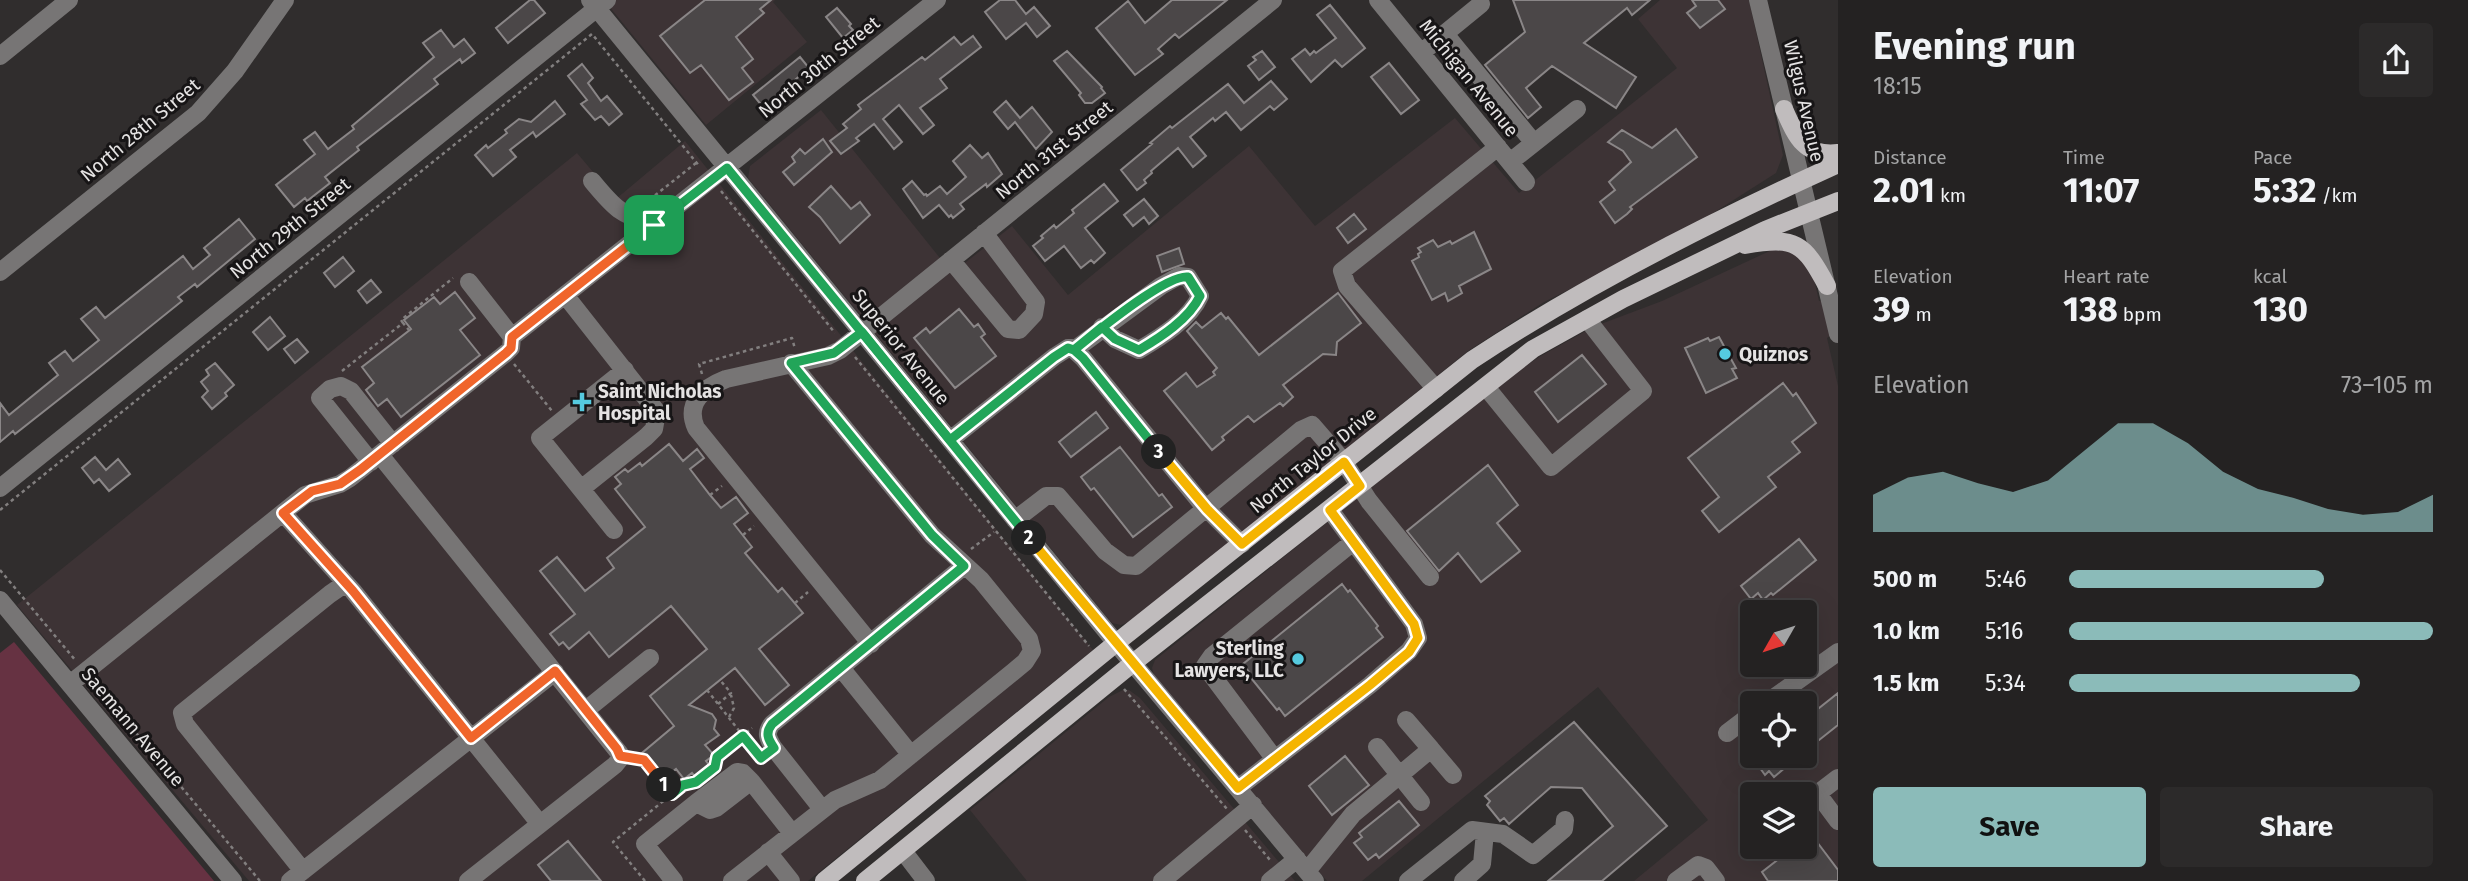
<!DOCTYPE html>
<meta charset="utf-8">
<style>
body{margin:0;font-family:"Fira Sans",sans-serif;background:#2c2a2a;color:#f1f3f6;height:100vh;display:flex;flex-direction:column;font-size:26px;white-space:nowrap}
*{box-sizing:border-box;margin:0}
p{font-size:23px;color:#a3a4a5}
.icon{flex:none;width:38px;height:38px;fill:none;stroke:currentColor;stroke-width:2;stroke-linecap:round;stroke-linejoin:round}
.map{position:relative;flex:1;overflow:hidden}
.sheet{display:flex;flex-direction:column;background:#242222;width:630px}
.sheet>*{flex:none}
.needle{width:46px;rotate:231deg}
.buttons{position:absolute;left:1740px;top:600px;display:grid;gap:14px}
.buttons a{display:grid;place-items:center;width:77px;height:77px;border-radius:7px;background:#242222;box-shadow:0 7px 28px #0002,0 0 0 2px #413f40;font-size:35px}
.pin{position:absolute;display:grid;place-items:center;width:60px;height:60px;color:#fff;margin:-30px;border-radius:14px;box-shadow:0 4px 10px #0006}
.km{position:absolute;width:35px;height:35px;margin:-18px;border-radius:50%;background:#222;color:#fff;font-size:19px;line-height:35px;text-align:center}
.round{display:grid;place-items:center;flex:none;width:74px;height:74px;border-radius:7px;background:#2c2a2a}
.head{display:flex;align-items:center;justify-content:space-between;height:119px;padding:0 35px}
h1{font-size:38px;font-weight:700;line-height:52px}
.figures{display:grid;grid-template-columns:repeat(3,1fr);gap:10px;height:119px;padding:7px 35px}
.figures div{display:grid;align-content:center}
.figures b{font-size:35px;font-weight:700}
.figures small{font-size:19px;font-weight:400}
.figures p{font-size:19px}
.chart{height:196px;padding:14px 35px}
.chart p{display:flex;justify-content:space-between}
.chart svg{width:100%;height:126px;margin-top:7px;fill:#8bbbb9;opacity:.7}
.action{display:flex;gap:14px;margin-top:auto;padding:14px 35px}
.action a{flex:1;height:80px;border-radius:7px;background:#8bbbb9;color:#111;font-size:28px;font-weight:700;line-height:80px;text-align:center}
.action a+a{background:#2c2a2a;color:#f1f3f6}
ul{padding:0 35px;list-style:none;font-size:23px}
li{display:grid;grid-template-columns:112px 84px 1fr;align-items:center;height:52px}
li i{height:18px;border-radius:9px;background:#8bbbb9}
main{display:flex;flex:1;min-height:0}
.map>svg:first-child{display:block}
.built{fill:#3d3335;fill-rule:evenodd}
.green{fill:#663242}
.building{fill:#4b4748;stroke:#8a8687;stroke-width:2}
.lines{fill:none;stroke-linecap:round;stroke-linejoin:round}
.path{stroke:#827f7f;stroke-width:2.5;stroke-dasharray:3.5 3.5;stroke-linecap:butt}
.minor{stroke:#777575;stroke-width:18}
.major{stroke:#c0bcbd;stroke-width:18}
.split-1-casing{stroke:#fff;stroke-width:14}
.split-2-casing{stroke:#fff;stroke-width:14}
.split-3-casing{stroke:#fff;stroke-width:14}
.split-4-casing{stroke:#fff;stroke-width:14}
.split-1{stroke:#f0652b;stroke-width:9}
.split-2{stroke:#22a559;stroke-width:9}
.split-3{stroke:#f5b400;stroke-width:9}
.split-4{stroke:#22a559;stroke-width:9}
.poi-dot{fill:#55cadf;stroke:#171516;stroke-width:2.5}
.labels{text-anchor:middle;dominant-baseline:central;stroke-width:6;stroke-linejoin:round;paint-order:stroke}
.street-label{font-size:19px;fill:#e5e3e3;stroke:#171516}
.poi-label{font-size:19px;font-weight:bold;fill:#e5e3e3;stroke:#171516;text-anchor:start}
</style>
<main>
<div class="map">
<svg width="1838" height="881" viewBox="0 0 1838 881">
<rect width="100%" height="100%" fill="#302d2d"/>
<path class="built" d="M604 0H775L773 2 807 42 706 125Z
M1660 0H1749L1783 155 1776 173 1677 236 1544 302 1468 351 1131 621 1121 625 1112 623 1107 617 748 178 750 166 821 110 952 273 1012 226 1068 295 1249 146 1315 226 1455 118 1519 193 1677 68 1638 19Z
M685 141 1093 650 808 881H249L17 605 577 153 616 199Z
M1774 249 1796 252 1812 270 1819 301 1838 299V329L1827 338 1838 386V881H1634L1708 820 1598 687 1362 881H1327L1155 678 1152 668 1155 660 1509 377 1539 357 1593 327 1662 301ZM1752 612H1804V665H1752ZM1752 704H1804V756H1752ZM1752 794H1804V847H1752Z
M1123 690H1129L1140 698 1295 881H1027L970 810 1109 697Z"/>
<path class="green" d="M14 642 214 881H0V653Z"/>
<path class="building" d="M530 0H534L545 13 508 43 496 28Z
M705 0H771L760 9 764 13 736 37 753 59 742 68 753 82 729 100 701 65 690 73 660 36Z
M1000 0H1015L1026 14 1034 7 1050 26 1037 37 1026 23 1006 39 985 12Z
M1172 0H1227L1179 38 1175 34 1158 49 1163 54 1135 75 1096 28 1128 1 1145 23Z
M1513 0H1650L1632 15 1627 8 1584 43 1636 77 1616 108 1552 66 1526 88 1541 107 1528 118 1485 65 1525 32Z
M1692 0H1718L1725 9 1700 28 1687 13 1696 6Z
M1330 5 1365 48 1342 67 1335 60 1311 82 1292 59 1305 49 1310 55 1314 51 1316 53 1336 38 1317 15Z
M837 8 851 24 849 26 853 30 843 38 826 17Z
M441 30 454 47 464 39 475 53 462 63 460 59 434 79 438 84 357 147 359 150 325 177 330 183 307 201 305 198 294 207 276 185 315 154 304 140 315 132 328 149 354 129 352 126 434 57 423 43Z
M973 36 981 47 940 79 947 88 920 108 934 125 923 134 899 105 883 119 902 142 894 149 874 124 856 138 859 141 841 154 830 141 847 128 843 124 861 109 858 105 922 57 925 60 954 37 961 45Z
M1067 51 1102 87 1101 88 1105 93 1092 103H1085L1079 95 1081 93 1054 61Z
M1262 51 1275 67 1259 80 1248 66 1256 60 1253 57Z
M800 57 809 68 763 107 753 95Z
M1389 63 1419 100 1401 114 1371 77Z
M582 64 593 78 588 83 601 101 607 96 622 114 609 125 601 116 595 120 581 104 587 100 568 76Z
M1271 81 1287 99 1274 110 1270 106 1241 130 1226 112 1215 121 1213 118 1190 137 1206 156 1193 167 1178 148 1151 171 1152 173 1144 180 1146 183 1137 190 1121 170 1152 144 1150 143 1170 126 1172 128 1228 84 1244 103Z
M555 101 565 114 536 137 533 132 510 150 516 157 493 176 475 155 486 145 488 148 507 133 505 130 519 119 531 122Z
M1006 101 1020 118 1032 107 1052 132 1036 149 1015 122 1008 129 994 112Z
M1676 129 1697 157 1630 207 1632 209 1627 214 1615 223 1600 202 1615 190 1609 182 1631 162 1623 151 1608 142 1622 130 1652 148Z
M823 139 832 152 794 185 783 172 795 162 792 157 800 149 805 154Z
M970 145 982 158 988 153 1002 174 987 187 986 184 960 204 964 209 953 218 951 215 949 217 939 205 923 218 903 189 912 181 924 195 926 194 927 196 940 186 947 194 966 177 953 161Z
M1104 184 1118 201 1085 228 1105 253 1094 263 1091 260 1081 268 1064 246 1045 261 1033 246 1043 238 1041 236 1054 225 1056 228 1074 213 1072 210Z
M831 186 851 209 860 202 870 215 840 243 820 217 809 207Z
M1144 199 1158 216 1149 224 1144 217 1133 226 1124 215Z
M1354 214 1366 229 1348 243 1337 228Z
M239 219 255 239 197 287 195 284 178 297 182 301 95 371 15 434 13 431 0 442V403L9 415 58 375 49 363 65 351 73 361 99 340 81 319 96 307 105 318 183 256 193 269 210 255 204 248Z
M1474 232 1491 269 1459 286 1462 293 1448 301 1445 293 1432 300 1412 261 1419 257 1418 254 1421 252 1418 248 1433 240 1438 247 1450 241 1452 244Z
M1179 248 1184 264 1162 272 1157 256Z
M343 257 354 271 335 287 324 273Z
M371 280 381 292 367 303 358 291Z
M455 292 475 318 460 330 480 355 401 417 387 399 378 406 366 390 374 383 362 367 411 329 404 320 434 297 440 304Z
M1338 293 1361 323 1337 342 1336 355 1323 354 1283 385 1293 397 1283 406 1280 403 1254 422 1248 416 1222 437 1224 440 1212 450 1164 391 1186 373 1197 387 1215 375 1213 372 1217 368 1187 331 1196 322 1202 328 1221 313 1226 319 1228 317 1259 355Z
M959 309 974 327 978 324 985 334 981 337 996 356 955 388 914 338 926 328 930 333Z
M270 317 285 336 268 350 253 332Z
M1719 337 1736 368 1732 369 1737 378 1706 393 1685 348 1708 338 1710 341Z
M297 339 308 352 295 363 284 349Z
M1582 355 1606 384 1558 422 1535 392Z
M215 363 234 385 225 393 227 396 212 409 202 397 208 391 201 382 209 375 206 370Z
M1783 383 1793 396 1796 393 1816 423 1792 442 1800 452 1768 477 1776 487 1719 532 1702 511 1719 497 1688 458Z
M1096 412 1108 428 1071 457 1059 442Z
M669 444 683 461 697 449 704 458 690 469 710 495 721 508 736 497 748 513 734 524 752 547 745 553 778 592 782 588 803 613 759 649 789 685 765 705 735 668 689 705 712 714 716 720 714 729 719 735 705 745 714 755 706 761 710 766 696 778 692 773 684 779 676 769 663 779 642 753 674 726 650 696 707 649 671 606 609 657 589 632 569 649 563 642 559 645 550 634 575 614 540 571 557 557 585 591 614 568 607 558 645 527 615 489 621 484 615 477 625 469 628 472 640 463 642 466Z
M1120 447 1159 496 1162 494 1172 507 1133 537 1094 488 1091 490 1081 477Z
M95 457 106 470 118 459 130 474 109 491 99 479 94 483 82 468Z
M1488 465 1518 505 1497 523 1520 551 1481 582 1458 553 1439 571 1407 531Z
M1799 539 1816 560 1773 595 1771 593 1763 600 1758 593 1751 599 1741 586Z
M1342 584 1348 592 1350 590 1378 626 1376 628 1383 637 1285 716 1279 708 1277 710 1247 673 1249 672 1243 664Z
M1838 693V725L1804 752V700L1814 712Z
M1574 722 1667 826 1602 881H1548L1613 826 1582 788 1551 787 1509 824 1504 818 1500 821 1487 805 1490 801 1485 796Z
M1345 756 1369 785 1332 815 1309 786Z
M1761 756H1799L1774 777 1769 771 1765 775 1755 761Z
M1399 801 1419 825 1379 858 1376 854 1368 860 1354 843 1362 837 1359 833Z
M1811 834 1838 870V881H1768L1762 872 1794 847H1804V839Z
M568 841 601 881H551L538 865Z"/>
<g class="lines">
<path class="path" d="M721 191 835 333
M644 204 696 163
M403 323 401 320 453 278
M855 357 1089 646
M514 364 552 411
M342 371 403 323 409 330
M702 374 699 364 792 338 795 349
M619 415 634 416 638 421
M710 495 722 486
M0 510 592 34 700 167
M743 535 754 526
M971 549 994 532
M0 570 76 661
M795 603 808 592
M96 685 260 881
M1124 689 1227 809
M707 690 759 756
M718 704 731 693 720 680
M729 717 734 708 731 695
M635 759 644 760 672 794
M709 772 715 767 717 757 752 728
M1245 830 1270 860
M645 881 613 842 683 785 696 782"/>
<path class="minor" d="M590 0 1116 643 1315 881
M1378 0 1526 182
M1758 0 1838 334
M1445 34 1534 143
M1421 53 1481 4
M0 56 69 0
M1510 162 1577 109
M592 181C615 209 620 214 654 225
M951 260 1008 329 1019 330 1034 314 1036 302 984 233
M0 272 198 113 235 71 285 0
M565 295 657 412 654 429 646 437 581 489
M512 337 937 0
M1074 350 1161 286 1179 276 1188 277 1200 296C1190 319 1161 337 1139 350L1115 339 1102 327
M1486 387 1551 467 1643 391 1587 319
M1436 389 1347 286 1342 271 1498 147
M950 440 1054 357 1068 348H1072L1083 358 1202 504 1242 544
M380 455 620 754 619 760 615 765 468 881
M371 462 320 398 330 389 341 386 351 391 393 444
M0 488 607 0
M283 513 353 591 540 824
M1015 520 1046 496H1058L1105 551 1124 565 1136 566 1301 430 1312 425 1344 462 1369 501 1430 577
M614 530 540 438 625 370
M0 600 233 881
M871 644 696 428C685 403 703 388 726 379L828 356 840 350 1273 0
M841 668 911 755
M70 684 305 495 340 484 350 478 506 353 511 348 512 337 469 282
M1765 704 1838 652
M586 710 650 658
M1727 733 1752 714
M1377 747 1421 802
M1431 749 1453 775
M1274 758 1205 666 1212 656 1353 542
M1238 788 1370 685 1409 651 1418 638 1414 624 1330 510
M1818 794 1838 821
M696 803 737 772 743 773 751 781
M1804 804 1838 778
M822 809 773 747C768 738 765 733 772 724L964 566
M903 851 926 881
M768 852 791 881
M303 871 185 724 182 713 330 594 346 583
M1307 871 1353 814 1431 749 1406 720
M290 881 555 672
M674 881 645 844 696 803 710 810 716 808 751 781 792 833
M732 881 835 800 880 780 1013 672 1025 662 1032 651 1029 639 981 580 932 535 791 363
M1162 881 1253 805
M1270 881 1297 859
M1408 881 1472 830 1503 834 1533 855 1564 829 1565 820
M1463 881 1482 864 1485 832
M1676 881 1698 865 1706 868 1716 881"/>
<path class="major" d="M1784 109C1796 136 1804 157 1838 153
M1745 245C1796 236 1804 243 1827 286
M824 881 1116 643 1472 360C1587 284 1712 221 1838 164
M865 881 1133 663 1533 349 1623 299 1765 230 1838 201"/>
</g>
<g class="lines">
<g class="split-1-casing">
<path id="split-1" d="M654 225 512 337 511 348 506 353 360 470 340 484 312 491 283 513 353 591 471 738 555 671 617 749 620 756 644 760 664 785"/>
</g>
<g class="split-2-casing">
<path id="split-2" d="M664 785 672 794 683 785 696 782 715 767 717 757 743 736 761 758 774 748C768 739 765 733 772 724L964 566 932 535 791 363 834 353 862 332 1029 538"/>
</g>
<g class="split-3-casing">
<path id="split-3" d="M1029 538 1238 788 1370 685 1409 652 1418 638 1414 624 1330 510 1360 486 1344 462 1242 544 1207 509 1159 452"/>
</g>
<g class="split-4-casing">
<path id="split-4" d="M654 225 727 168 950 440 1054 357 1068 348 1074 350 1102 327 1115 339 1139 350C1161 337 1189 319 1200 296L1188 277C1166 274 1094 334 1074 350L1083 358 1159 452"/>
</g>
<use href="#split-1" class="split-1"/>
<use href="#split-2" class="split-2"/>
<use href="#split-3" class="split-3"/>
<use href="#split-4" class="split-4"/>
</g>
<g class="poi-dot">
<circle cx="1725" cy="354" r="7"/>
<path d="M578.5 391.5h7v7h7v7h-7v7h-7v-7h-7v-7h7z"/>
<circle cx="1298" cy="659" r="7"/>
</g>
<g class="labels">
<g class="street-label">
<text transform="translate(819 67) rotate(-39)">North 30th Street</text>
<text transform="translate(1469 78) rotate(51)">Michigan Avenue</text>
<text transform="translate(1804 101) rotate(77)">Wilgus Avenue</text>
<text transform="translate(140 130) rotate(-40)">North 28th Street</text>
<text transform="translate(1054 150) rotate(-39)">North 31st Street</text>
<text transform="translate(290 228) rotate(-39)">North 29th Street</text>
<text transform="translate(901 347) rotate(51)">Superior Avenue</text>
<text transform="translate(1313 460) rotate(-39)">North Taylor Drive</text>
<text transform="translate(133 727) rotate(50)">Saemann Avenue</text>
</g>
<g class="poi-label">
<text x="1739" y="354">Quiznos</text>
<text x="598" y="391">Saint Nicholas<tspan x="598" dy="22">Hospital</tspan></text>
<text x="1284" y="648" text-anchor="end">Sterling<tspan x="1284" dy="22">Lawyers, LLC</tspan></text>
</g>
</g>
</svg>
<div class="buttons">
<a><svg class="needle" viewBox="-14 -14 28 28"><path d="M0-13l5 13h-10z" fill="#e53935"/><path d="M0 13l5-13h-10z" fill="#a3a4a5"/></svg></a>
<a><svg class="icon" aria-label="locate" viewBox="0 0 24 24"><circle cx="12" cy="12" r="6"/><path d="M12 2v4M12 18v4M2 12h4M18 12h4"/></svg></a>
<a><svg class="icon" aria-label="layers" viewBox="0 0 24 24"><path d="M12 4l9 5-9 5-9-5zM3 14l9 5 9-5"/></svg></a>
</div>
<div class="pin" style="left:654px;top:225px;background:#1e9e55"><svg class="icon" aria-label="arrive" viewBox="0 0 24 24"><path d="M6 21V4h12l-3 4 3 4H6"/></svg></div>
<b class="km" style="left:664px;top:785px">1</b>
<b class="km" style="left:1029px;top:538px">2</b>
<b class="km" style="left:1159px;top:452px">3</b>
</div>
<section class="sheet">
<div class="head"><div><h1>Evening run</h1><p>18:15</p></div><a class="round"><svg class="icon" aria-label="share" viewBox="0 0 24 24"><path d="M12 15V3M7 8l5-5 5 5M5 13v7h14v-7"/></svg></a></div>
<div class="figures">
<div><p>Distance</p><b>2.01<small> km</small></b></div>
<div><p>Time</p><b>11:07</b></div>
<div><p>Pace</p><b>5:32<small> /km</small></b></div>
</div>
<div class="figures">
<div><p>Elevation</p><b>39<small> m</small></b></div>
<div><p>Heart rate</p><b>138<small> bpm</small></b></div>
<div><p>kcal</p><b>130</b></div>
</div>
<div class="chart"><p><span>Elevation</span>73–105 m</p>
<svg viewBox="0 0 160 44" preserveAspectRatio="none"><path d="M0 44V31L10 25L20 23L30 27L40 30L50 26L60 16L70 6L80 6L90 13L100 23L110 29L120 32L130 36L140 38L150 37L160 31V44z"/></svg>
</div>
<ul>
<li><b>500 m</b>5:46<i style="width:70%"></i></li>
<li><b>1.0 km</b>5:16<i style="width:100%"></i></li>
<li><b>1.5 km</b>5:34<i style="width:80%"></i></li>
</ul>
<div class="action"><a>Save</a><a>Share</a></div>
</section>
</main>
